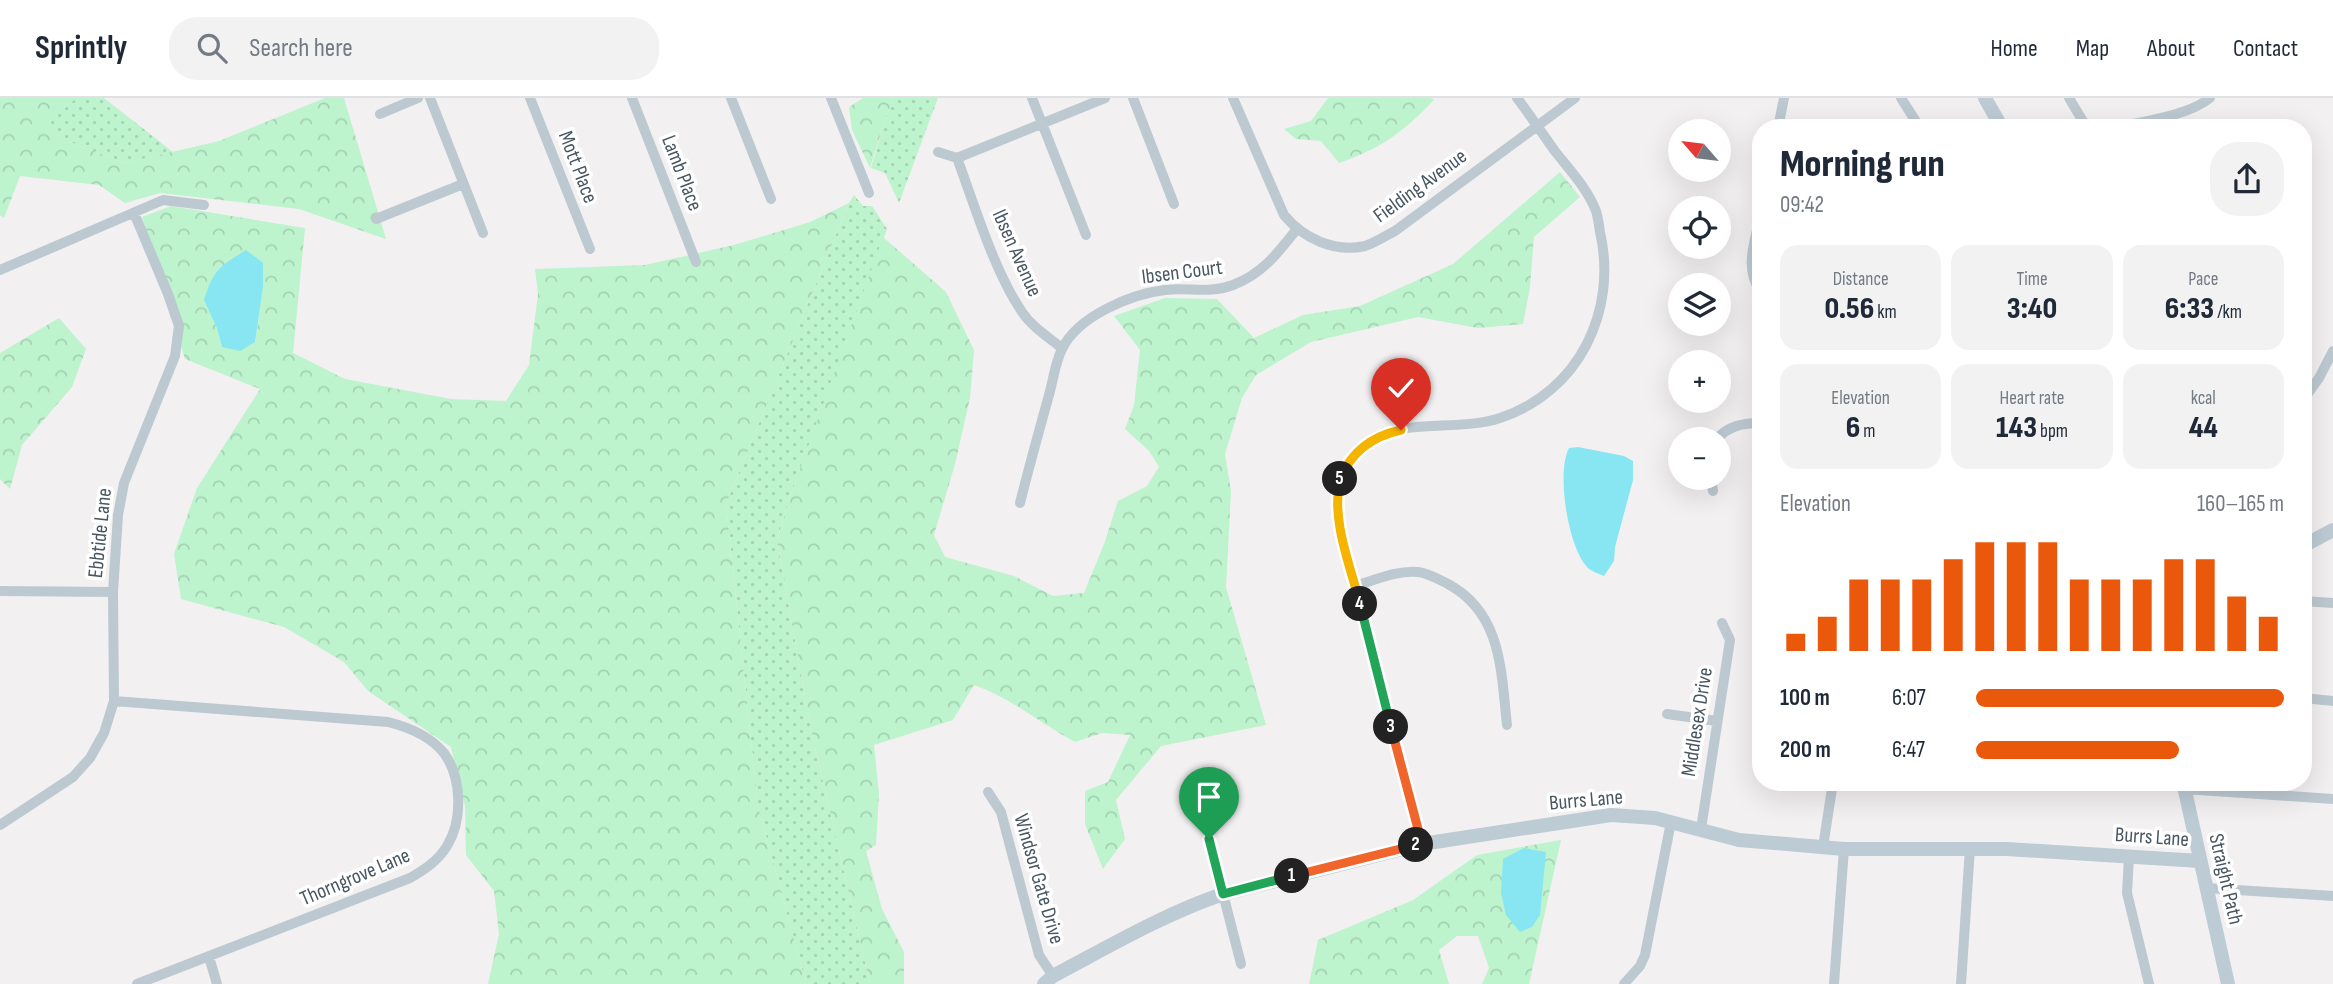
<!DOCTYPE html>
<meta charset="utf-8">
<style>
body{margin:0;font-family:"Sofia Sans Condensed",sans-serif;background:#f2f2f3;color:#1f2937;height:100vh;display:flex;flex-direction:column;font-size:26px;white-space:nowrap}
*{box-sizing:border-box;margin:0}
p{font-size:23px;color:#747a83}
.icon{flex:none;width:38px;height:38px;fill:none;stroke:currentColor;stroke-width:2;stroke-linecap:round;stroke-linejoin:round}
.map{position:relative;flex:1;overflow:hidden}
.drawer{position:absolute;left:1752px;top:21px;width:560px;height:672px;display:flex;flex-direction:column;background:#fff;border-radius:28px;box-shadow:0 7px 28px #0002}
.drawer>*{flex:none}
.needle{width:46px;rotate:298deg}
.tools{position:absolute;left:1668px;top:21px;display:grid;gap:14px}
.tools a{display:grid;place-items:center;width:63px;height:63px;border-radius:50%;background:#fff;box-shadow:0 7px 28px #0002;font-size:35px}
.pin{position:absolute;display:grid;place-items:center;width:60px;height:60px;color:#fff;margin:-72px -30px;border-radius:50% 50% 50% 0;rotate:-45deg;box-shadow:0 0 7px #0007}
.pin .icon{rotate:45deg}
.km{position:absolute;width:35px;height:35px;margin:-18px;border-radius:50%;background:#222;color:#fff;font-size:19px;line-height:35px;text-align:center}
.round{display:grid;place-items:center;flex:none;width:74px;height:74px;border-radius:28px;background:#f2f2f3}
.headline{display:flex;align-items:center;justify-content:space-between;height:119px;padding:0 28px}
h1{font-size:38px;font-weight:800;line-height:52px}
.metrics{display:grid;grid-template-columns:repeat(3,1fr);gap:10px;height:119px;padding:7px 28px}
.metrics div{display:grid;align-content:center;border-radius:18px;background:#f2f2f3;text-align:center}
.metrics b{font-size:30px;font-weight:800}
.metrics small{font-size:19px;font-weight:400}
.metrics p{font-size:19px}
.chart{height:196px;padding:14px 28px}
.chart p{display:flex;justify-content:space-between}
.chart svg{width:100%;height:126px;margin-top:7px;stroke:#ea580c;stroke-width:6}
ul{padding:0 28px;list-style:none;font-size:23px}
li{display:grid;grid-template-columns:112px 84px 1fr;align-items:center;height:52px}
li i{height:18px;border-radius:9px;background:#ea580c}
header{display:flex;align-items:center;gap:42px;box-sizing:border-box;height:98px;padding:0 35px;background:#fff;border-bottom:2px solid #e0e1e3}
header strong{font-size:33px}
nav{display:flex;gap:38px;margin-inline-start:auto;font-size:24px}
.search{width:490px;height:63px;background:#f2f2f3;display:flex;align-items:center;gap:18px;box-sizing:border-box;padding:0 24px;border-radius:28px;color:#747a83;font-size:26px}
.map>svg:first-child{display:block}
.grass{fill:url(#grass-dots)}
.forest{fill:url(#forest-crowns);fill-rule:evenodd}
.water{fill:#87e6f2}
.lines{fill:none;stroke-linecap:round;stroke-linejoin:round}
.street{stroke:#bdc9d1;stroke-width:10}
.secondary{stroke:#bdcbd5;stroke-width:14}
.split-1-casing{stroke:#fff;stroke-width:14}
.split-2-casing{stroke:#fff;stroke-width:14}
.split-3-casing{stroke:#fff;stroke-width:14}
.split-4-casing{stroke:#fff;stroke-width:14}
.split-5-casing{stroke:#fff;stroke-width:14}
.split-6-casing{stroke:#fff;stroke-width:14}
.split-1{stroke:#22a559;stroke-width:9}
.split-2{stroke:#f0652b;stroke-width:9}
.split-3{stroke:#f0652b;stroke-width:9}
.split-4{stroke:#22a559;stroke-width:9}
.split-5{stroke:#f5b400;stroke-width:9}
.split-6{stroke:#f5b400;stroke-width:9}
.labels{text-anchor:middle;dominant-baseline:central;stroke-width:7;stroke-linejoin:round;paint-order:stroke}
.street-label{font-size:21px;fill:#475660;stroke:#fff}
</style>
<header>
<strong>Sprintly</strong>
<div class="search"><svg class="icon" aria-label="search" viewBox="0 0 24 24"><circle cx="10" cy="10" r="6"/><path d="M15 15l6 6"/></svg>Search here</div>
<nav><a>Home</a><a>Map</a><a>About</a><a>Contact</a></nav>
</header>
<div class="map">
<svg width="2333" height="886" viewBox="0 0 2333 886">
<defs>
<pattern id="grass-dots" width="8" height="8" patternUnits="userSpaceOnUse" patternTransform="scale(1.75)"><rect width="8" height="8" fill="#bdf3cd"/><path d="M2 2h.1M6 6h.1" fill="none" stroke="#a4d2b3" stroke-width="1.8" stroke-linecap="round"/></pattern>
<pattern id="forest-crowns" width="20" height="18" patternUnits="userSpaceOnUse" patternTransform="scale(1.75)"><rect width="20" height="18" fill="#bdf3cd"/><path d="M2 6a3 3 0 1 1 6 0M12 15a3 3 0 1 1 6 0" fill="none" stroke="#a4d2b3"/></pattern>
</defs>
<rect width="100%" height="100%" fill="#f3f0f1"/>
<path class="grass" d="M76 0H104L173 54 125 65 70 44 44 29Z
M894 0H938L899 105 885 75 871 70 886 19Z
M854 97 863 108H872L887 131 789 402 777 442 811 632 870 886H806L758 708 726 406 849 105Z"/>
<path class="forest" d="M0 0H76L45 29 70 44 125 65 219 43 325 0H344L386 141 299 111 160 95 125 105 99 87 20 78 4 120 0 117Z
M863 0H894L886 19 870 70 852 32 849 9Z
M1328 0H1431L1434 2C1403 34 1382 50 1339 65L1321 43 1296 41 1284 31 1311 23Z
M1560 74 1580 99 1534 139 1530 189 1523 226 1478 230 1418 219 1311 244 1256 277 1242 300 1225 356 1231 393 1226 489 1266 627 1161 648 1116 702 1125 741 1103 771 1085 726V693L1108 684 1130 637 1102 635 1075 644C1040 625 1011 600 974 587L953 622 874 647 879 696 876 747 866 753 882 811 904 854V886H870L811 632 777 442 789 402 883 139 946 194 974 252 970 300 955 366 934 437 945 459 1014 478 1053 498 1084 495 1104 446 1118 403 1147 388 1159 369 1149 353 1125 331 1134 307 1140 252 1114 218 1165 200 1217 201 1254 240 1303 217 1360 208 1453 166Z
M849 105 726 406 758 708 806 886H488L499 836 494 793 466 757 465 708 451 649 368 593 344 564 284 529 181 501 174 456 197 390 260 291 185 261 142 119 171 108 305 130 293 255 345 281 451 301 506 303 529 267 538 196 535 171 645 167 734 147 810 124ZM263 189 255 244 222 249 217 230 205 202Z
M59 220 86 251 72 289 22 347 10 391 0 381V255Z
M1561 742 1529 886H1482L1489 870 1478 838H1457L1439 852 1449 886H1309L1318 842 1413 802 1477 757Z"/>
<path class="water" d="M246 152 263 165V189L255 244 240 253 222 249 217 230 204 202C214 171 219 169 246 152Z
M1578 349 1624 358 1633 363V382L1615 449 1614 463 1604 478C1600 476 1593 474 1589 471 1568 452 1556 374 1569 350Z
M1524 750 1546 754 1540 817 1532 829 1520 834 1506 817 1501 795 1503 761Z"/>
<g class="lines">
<path class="street" d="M430 0 483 135
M530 0 590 151
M632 0 696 164
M731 0 771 101
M831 0 869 95
M1032 0 1086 137
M1133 0 1174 106
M1233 0 1284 117C1303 140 1334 155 1365 148 1375 145 1385 138 1395 133L1575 0
M1901 0 1920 30
M2069 0 2087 30
M380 16 418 0
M1778 30 1784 0
M2115 30C2143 23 2188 18 2210 0
M938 54 957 60
M957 60C975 108 994 173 1022 214 1032 229 1048 239 1062 250
M957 60 1105 0
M1760 118C1755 146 1744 168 1760 193
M376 121 463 86
M0 172 163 102 204 107
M2303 302 2319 280 2333 253
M1717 341C1728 328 1743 325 1760 325
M1711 380 1713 393
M1020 405C1029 369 1039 333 1049 297 1053 283 1055 265 1062 251 1078 218 1131 196 1165 192 1188 189 1210 196 1233 187 1262 176 1278 155 1296 132
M1355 488C1375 482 1398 472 1418 474 1428 475 1440 482 1448 486 1502 515 1501 573 1507 627
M0 493 113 494
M2303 503 2333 505
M2303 600 2333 603
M114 603 388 624C408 629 430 638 444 655 462 680 463 722 447 748 438 763 424 772 410 780L137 886
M1667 616 1717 623
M2184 691 2333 701
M988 694 1001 714 1039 857 1053 878
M0 727 73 679 90 660 104 635 114 603 113 494 118 417 124 385 175 258 179 228 168 196 134 115
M1701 731 1730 542 1722 525
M1209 741 1241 866
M1422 746 1338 422C1337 383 1344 352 1384 336 1416 323 1464 332 1500 320 1579 294 1618 213 1600 134 1599 127 1598 119 1596 113 1587 90 1569 71 1554 52 1542 35 1530 17 1517 0
M1823 749 1833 684
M2129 759 2127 795 2149 886
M2206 790 2333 798
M209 859 217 886
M1624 886 1640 868 1645 857 1671 724
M1834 886 1844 751
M1961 886 1970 750"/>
<path class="secondary" d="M1985 0 2002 30
M2303 448 2333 432
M2183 684 2228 886
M1044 886 1053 878C1108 849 1164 816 1223 796L1422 746 1611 717 1655 720 1739 742 1844 751H2006L2200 763"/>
</g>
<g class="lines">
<g class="split-1-casing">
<path id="split-1" d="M1209 741 1223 796 1292 778"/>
</g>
<g class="split-2-casing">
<path id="split-2" d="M1292 778 1416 747"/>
</g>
<g class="split-3-casing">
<path id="split-3" d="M1391 629 1422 746 1416 747"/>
</g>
<g class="split-4-casing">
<path id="split-4" d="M1360 506 1391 629"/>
</g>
<g class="split-5-casing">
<path id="split-5" d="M1340 381C1331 423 1350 466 1360 506"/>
</g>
<g class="split-6-casing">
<path id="split-6" d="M1340 381C1351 354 1373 338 1401 332"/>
</g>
<use href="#split-1" class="split-1"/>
<use href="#split-2" class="split-2"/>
<use href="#split-3" class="split-3"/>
<use href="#split-4" class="split-4"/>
<use href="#split-5" class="split-5"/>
<use href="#split-6" class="split-6"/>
</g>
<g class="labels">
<g class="street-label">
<text transform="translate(578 69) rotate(69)">Mott Place</text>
<text transform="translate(682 75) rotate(69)">Lamb Place</text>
<text transform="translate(1420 88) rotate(-36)">Fielding Avenue</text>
<text transform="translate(1017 155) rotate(66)">Ibsen Avenue</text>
<text transform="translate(1182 174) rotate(-7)">Ibsen Court</text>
<text transform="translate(100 435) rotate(-84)">Ebbtide Lane</text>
<text transform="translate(1697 624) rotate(-81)">Middlesex Drive</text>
<text transform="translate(1586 702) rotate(-5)">Burrs Lane</text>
<text transform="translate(2152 739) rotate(4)">Burrs Lane</text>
<text transform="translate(355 779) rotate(-23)">Thorngrove Lane</text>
<text transform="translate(1039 781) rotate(74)">Windsor Gate Drive</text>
<text transform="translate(2226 781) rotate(77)">Straight Path</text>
</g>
</g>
</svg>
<div class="tools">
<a><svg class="needle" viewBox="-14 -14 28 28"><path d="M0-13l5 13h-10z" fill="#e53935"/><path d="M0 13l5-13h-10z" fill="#747a83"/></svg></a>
<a><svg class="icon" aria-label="locate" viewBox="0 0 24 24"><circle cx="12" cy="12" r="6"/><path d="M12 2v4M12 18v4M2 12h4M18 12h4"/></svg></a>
<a><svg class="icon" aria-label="layers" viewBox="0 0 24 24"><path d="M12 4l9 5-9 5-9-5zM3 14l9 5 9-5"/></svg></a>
<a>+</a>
<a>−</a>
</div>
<div class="pin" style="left:1209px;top:741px;background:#1e9e55"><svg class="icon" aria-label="arrive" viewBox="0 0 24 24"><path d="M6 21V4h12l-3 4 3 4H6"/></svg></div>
<div class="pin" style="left:1401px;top:332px;background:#d93025"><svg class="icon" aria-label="check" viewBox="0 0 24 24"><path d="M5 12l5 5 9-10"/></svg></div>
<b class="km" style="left:1292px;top:778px">1</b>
<b class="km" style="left:1416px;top:747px">2</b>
<b class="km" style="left:1391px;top:629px">3</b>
<b class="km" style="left:1360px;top:506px">4</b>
<b class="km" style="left:1340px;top:381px">5</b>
<section class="drawer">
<div class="headline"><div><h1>Morning run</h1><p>09:42</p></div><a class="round"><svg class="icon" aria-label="share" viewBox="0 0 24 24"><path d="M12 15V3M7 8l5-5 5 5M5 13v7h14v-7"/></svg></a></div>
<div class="metrics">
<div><p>Distance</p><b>0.56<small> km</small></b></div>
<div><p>Time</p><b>3:40</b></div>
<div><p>Pace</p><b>6:33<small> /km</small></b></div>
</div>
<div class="metrics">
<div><p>Elevation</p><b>6<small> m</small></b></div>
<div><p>Heart rate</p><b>143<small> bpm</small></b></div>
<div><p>kcal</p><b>44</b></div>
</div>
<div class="chart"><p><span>Elevation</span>160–165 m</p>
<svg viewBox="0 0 160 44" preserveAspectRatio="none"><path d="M5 44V38M15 44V32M25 44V19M35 44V19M45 44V19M55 44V12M65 44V6M75 44V6M85 44V6M95 44V19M105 44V19M115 44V19M125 44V12M135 44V12M145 44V25M155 44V32"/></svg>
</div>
<ul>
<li><b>100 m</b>6:07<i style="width:100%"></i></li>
<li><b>200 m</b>6:47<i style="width:66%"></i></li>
</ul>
</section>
</div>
